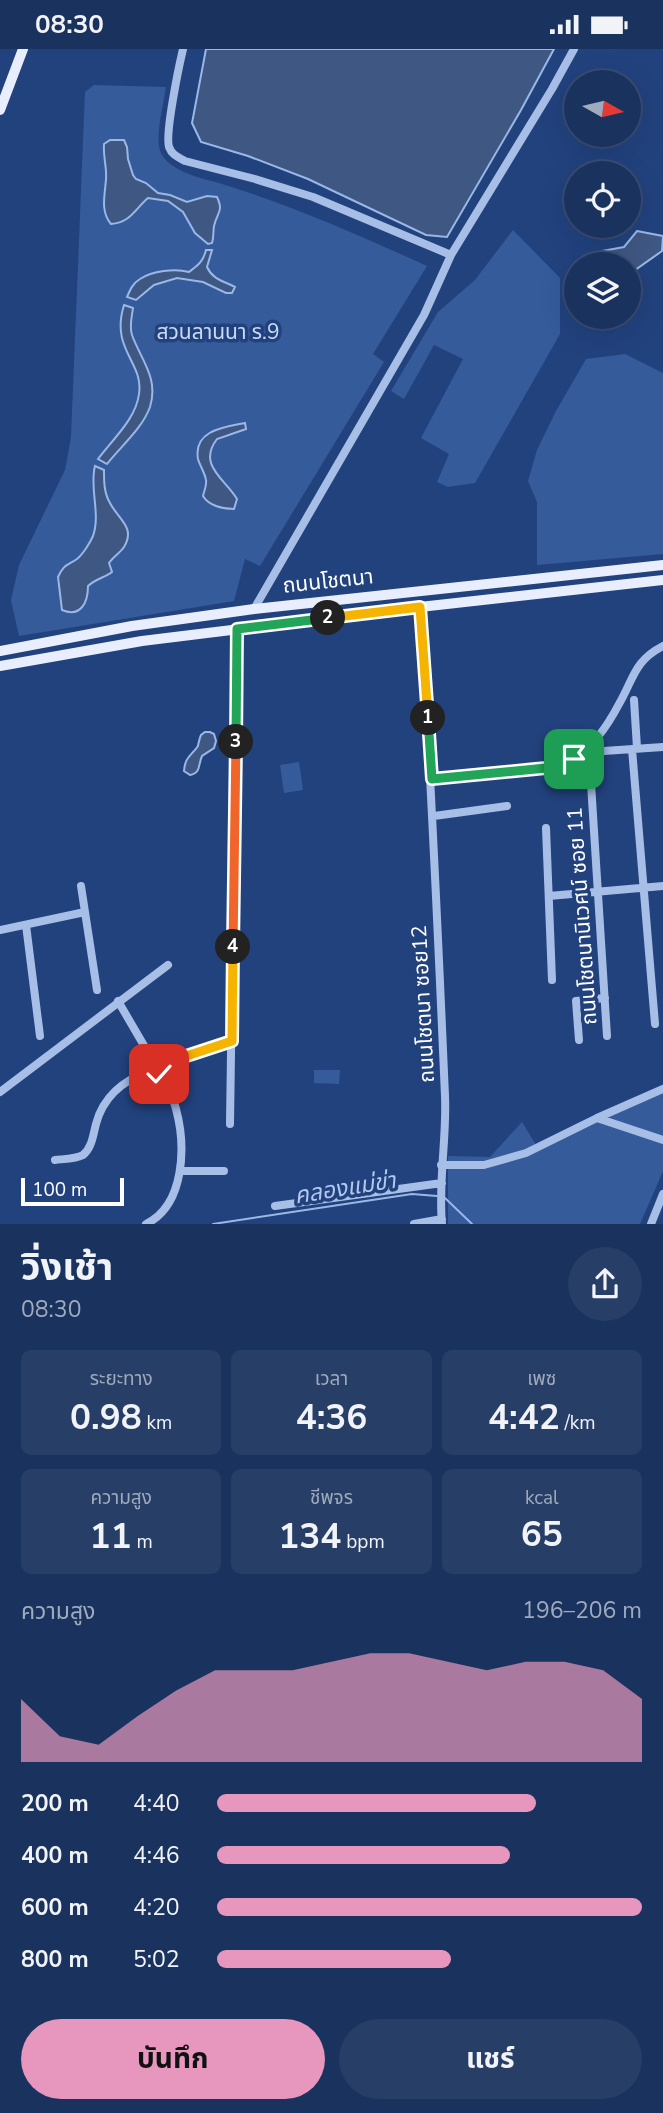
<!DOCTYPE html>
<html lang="th">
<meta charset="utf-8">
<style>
body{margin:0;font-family:"Nunito Sans","Noto Sans Thai",sans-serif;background:#273e67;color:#f1f3f6;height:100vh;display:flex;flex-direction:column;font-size:26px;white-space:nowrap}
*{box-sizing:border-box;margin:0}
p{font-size:23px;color:#9faabc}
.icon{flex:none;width:38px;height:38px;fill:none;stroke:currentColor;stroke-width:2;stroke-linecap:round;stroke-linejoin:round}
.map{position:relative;height:1175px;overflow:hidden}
.sheet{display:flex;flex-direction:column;background:#1a325e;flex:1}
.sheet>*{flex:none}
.needle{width:46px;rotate:98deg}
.tools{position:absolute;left:564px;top:21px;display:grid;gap:14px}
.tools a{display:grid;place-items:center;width:77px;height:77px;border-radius:50%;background:#1a325e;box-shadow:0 7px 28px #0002,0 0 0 2px #384d73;font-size:35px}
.scale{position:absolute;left:21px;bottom:18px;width:103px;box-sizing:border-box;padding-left:7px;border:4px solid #fff;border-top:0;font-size:19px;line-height:24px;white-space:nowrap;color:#fff;-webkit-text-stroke:5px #22427e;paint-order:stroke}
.pin{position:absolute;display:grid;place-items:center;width:60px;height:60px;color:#fff;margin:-30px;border-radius:14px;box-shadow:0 4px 10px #0006}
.km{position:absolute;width:35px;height:35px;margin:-18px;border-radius:50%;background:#222;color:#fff;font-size:19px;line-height:35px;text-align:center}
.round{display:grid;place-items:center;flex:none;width:74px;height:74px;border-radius:37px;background:#273e67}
.overview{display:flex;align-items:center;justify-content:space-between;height:119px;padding:0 21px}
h1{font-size:38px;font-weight:700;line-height:52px}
.figures{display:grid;grid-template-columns:repeat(3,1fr);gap:10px;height:119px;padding:7px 21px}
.figures div{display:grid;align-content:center;border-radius:10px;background:#273e67;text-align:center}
.figures b{font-size:35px;font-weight:700}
.figures small{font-size:19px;font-weight:400}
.figures p{font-size:19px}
.chart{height:196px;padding:14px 21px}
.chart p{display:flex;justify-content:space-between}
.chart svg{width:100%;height:126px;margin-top:7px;fill:#e797bd;opacity:.7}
.cta{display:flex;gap:14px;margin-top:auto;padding:14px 21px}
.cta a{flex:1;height:80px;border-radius:42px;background:#e797bd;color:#111;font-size:28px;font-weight:700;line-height:80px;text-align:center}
.cta a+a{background:#273e67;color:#f1f3f6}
ul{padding:0 21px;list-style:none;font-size:23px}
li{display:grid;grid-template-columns:112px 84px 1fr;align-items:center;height:52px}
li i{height:18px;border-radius:9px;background:#e797bd}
.status{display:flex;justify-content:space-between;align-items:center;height:49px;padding:0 35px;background:#1a325e;direction:ltr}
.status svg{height:19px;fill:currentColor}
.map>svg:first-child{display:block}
.green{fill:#355b9b}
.water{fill:#3f5783;stroke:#9ab8e7;stroke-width:2}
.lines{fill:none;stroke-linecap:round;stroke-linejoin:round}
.stream{stroke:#9ab8e7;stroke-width:2}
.minor{stroke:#a7bee6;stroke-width:8}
.major{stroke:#e8eefd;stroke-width:10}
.split-1-casing{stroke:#fff;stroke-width:14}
.split-2-casing{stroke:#fff;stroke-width:14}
.split-3-casing{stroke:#fff;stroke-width:14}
.split-4-casing{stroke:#fff;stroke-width:14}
.split-5-casing{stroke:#fff;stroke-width:14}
.split-1{stroke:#22a559;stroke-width:9}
.split-2{stroke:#f5b400;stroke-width:9}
.split-3{stroke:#22a559;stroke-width:9}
.split-4{stroke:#f0652b;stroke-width:9}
.split-5{stroke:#f5b400;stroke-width:9}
.labels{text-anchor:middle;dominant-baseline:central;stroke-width:7;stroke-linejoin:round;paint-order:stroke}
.park-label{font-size:21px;fill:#cadaf5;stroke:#22427e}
.street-label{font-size:21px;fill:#fff;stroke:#22427e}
.water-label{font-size:23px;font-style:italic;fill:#b2c8ee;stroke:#22427e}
</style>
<div class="status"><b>08:30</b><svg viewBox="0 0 49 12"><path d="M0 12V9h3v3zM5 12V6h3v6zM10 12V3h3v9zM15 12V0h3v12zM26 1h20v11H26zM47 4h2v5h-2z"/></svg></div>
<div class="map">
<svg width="663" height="1175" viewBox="0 0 663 1175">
<rect width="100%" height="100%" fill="#22427e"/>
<path class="green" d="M94 36 166 38C164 55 153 92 162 106 173 123 200 129 219 134 291 156 359 186 427 217L373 305 384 313 260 517 245 510 234 552 19 587 11 551 19 516 65 421 71 388 85 43Z
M513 181 560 229V285L475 434 448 438 437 433 449 405 421 389 463 310 434 296 404 350 391 342 438 263 475 231Z
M625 305 663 324V505L537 516V453L528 432 537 401 556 362 586 310Z
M299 713 303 741 284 744 280 716Z
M314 1021H340L339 1035 314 1034Z
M663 1036V1122L640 1175H448V1107L490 1108 522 1073 536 1096Z"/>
<path class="water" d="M206 0H554L521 61 447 188 426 186 308 130 248 107 201 93 192 74Z
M110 91H124L127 98 128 110 133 126 136 130 146 134 158 144 170 146 187 153 207 147 217 148C224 163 217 163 214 177 213 183 214 188 212 194L208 195 195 184 183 163 168 152 148 149C135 160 130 174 111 175 100 162 105 146 106 130 107 119 103 107 104 95Z
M637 182 663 187 662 202 628 226V215H608L602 202 624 198Z
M206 201H212L207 218C213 231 224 232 235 238L232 244H226L203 233 177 229 154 236 136 251 127 248C130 241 133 234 140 230 152 222 175 219 189 223 198 216 203 213 206 201Z
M124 256 133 259C132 267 129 277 132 286 141 311 159 329 150 358 142 380 121 397 107 415L98 410C112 391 136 370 139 345 144 313 110 301 124 256Z
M245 374 246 380 217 390C197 416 225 430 237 450L234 460C223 460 209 457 203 447 204 442 207 437 206 431 205 424 200 417 198 410 193 381 225 378 245 374Z
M95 417 104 421C104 433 104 444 110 454 118 470 136 478 124 498 120 504 113 508 109 514L112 523C104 529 95 530 88 537 88 553 81 569 62 561L58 528C64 515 67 517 77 510 83 505 90 494 93 487 101 464 89 439 95 417Z
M205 683H210L214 685 216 692 214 699 202 707C198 716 201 724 190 726L184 722C185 708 191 707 198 697 198 696 200 688 201 686Z"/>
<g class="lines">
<path class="stream" d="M445 1149 472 1175
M213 1175 412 1145 437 1147"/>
<path class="minor" d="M183 0C179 17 165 84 169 98 172 106 178 108 185 112L255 130 313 148 451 206
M420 558C431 721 438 884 445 1047 447 1089 438 1132 442 1175
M254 560 424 266 451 206 552 40 574 0
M634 651 637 699
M632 700 655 975
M432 730C469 726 545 727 575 709 595 696 608 676 619 655 634 629 634 612 663 597
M434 767 507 757
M546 779 552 931
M549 847 663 837
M85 863 97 941
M26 876 40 987
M0 881 85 863 81 837
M118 952 153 1012
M607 987 589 703 663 698
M579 991 576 952 605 949
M162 1015 232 992
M0 1043 168 916
M597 1069 663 1040
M230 1075 237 580
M55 1111C63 1110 76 1110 83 1106 92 1099 93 1086 96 1075 103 1048 124 1031 149 1022L154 1026 159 1025 163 1020C162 1014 159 1011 153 1012L148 1017 149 1022
M441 1116H484L526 1104 597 1069 663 1091
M180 1122H224
M275 1157 442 1134
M146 1175C185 1156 186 1097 176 1060 173 1048 166 1035 161 1024
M414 1175 442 1170
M651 1175 663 1145"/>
<path class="major" d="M0 61 23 0
M0 602 132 577 254 560 663 516
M0 617 142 592 420 558 663 531"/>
</g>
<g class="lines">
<g class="split-1-casing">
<path id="split-1" d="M428 669 432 730 546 719 574 710"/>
</g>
<g class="split-2-casing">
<path id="split-2" d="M328 569 420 558 428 669"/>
</g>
<g class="split-3-casing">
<path id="split-3" d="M236 693 237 580 328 569"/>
</g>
<g class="split-4-casing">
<path id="split-4" d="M233 898 236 693"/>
</g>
<g class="split-5-casing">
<path id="split-5" d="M159 1025 163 1020 162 1015 232 992 233 898"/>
</g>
<use href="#split-1" class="split-1"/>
<use href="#split-2" class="split-2"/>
<use href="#split-3" class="split-3"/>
<use href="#split-4" class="split-4"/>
<use href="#split-5" class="split-5"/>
</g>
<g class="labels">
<g class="park-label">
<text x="218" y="283">สวนลานนา ร.9</text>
</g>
<g class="street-label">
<text transform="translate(328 532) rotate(-6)">ถนนโชตนา</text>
<text transform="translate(582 867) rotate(-94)">ถนนโชตนานิเวศน์ ซอย 11</text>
<text transform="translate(423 955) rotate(-93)">ถนนโชตนา ซอย12</text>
</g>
<g class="water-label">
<text transform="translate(345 1139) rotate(-9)">คลองแม่ข่า</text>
</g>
</g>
</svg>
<div class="tools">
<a><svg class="needle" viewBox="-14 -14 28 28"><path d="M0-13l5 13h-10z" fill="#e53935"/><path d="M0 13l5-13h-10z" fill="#9faabc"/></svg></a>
<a><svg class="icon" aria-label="locate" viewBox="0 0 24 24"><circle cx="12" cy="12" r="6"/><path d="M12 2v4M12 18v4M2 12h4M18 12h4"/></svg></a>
<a><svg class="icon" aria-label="layers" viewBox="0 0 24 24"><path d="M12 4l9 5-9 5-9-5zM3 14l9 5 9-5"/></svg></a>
</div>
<div class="scale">100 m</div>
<div class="pin" style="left:574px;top:710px;background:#1e9e55"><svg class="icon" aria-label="arrive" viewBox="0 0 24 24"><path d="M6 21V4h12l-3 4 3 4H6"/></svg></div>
<div class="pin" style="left:159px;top:1025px;background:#d93025"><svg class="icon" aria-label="check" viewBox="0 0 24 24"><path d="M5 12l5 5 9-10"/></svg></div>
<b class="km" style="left:428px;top:669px">1</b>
<b class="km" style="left:328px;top:569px">2</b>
<b class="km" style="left:236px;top:693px">3</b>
<b class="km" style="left:233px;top:898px">4</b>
</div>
<section class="sheet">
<div class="overview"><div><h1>วิ่งเช้า</h1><p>08:30</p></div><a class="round"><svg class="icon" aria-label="share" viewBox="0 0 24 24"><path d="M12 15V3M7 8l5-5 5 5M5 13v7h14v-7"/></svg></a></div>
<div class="figures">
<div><p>ระยะทาง</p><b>0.98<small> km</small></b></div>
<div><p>เวลา</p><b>4:36</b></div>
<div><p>เพซ</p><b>4:42<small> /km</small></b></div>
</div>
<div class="figures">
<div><p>ความสูง</p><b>11<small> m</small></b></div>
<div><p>ชีพจร</p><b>134<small> bpm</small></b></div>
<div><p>kcal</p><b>65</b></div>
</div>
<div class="chart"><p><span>ความสูง</span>196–206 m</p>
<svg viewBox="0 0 160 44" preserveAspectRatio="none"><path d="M0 44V22L10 35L20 38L30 28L40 19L50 12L60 12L70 12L80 9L90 6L100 6L110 9L120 12L130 9L140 9L150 12L160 22V44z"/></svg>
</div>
<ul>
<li><b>200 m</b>4:40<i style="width:75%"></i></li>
<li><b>400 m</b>4:46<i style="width:69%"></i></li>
<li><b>600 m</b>4:20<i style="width:100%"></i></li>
<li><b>800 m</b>5:02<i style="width:55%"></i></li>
</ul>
<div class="cta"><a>บันทึก</a><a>แชร์</a></div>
</section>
